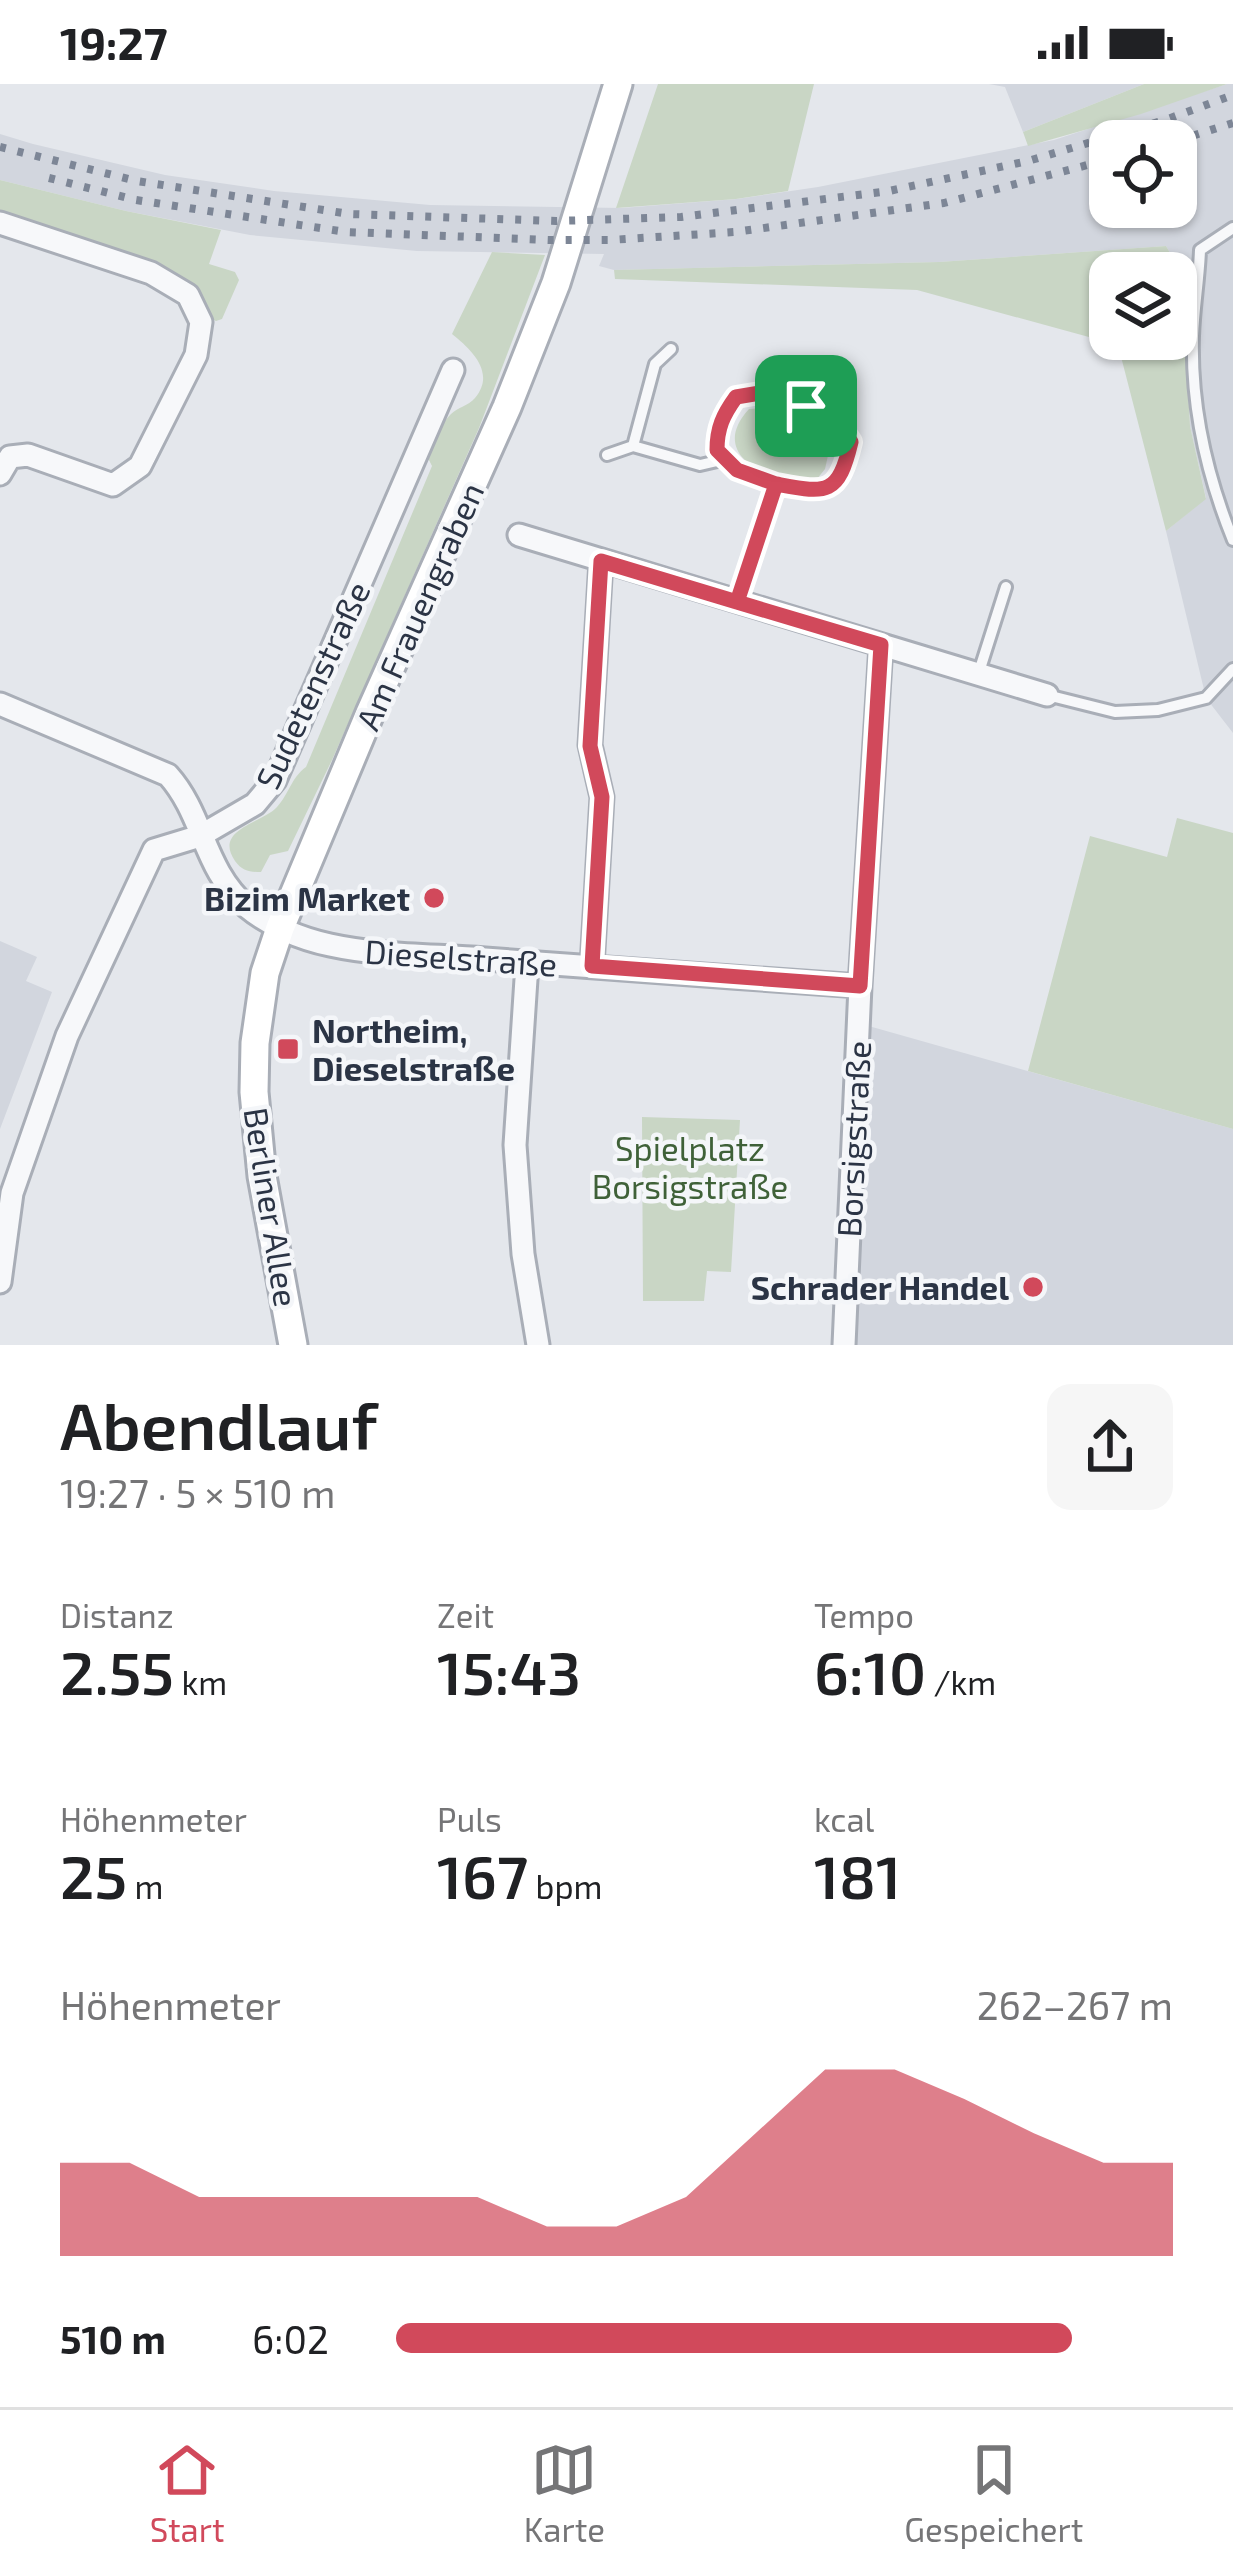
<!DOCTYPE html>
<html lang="de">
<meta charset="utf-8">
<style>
body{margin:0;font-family:"Exo 2",sans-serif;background:#f6f6f6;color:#202124;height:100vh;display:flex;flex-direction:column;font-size:45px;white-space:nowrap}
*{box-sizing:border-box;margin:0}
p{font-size:39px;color:#757577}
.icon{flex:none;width:66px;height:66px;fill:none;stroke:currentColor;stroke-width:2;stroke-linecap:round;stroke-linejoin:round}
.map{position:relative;height:1261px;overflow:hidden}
.drawer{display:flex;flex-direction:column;background:#fff;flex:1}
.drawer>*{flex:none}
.buttons{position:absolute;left:1089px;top:36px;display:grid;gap:24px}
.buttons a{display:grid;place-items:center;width:108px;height:108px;border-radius:24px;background:#fff;box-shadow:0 3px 9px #0004;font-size:60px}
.pin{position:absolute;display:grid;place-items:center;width:102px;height:102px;color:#fff;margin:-51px;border-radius:24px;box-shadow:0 6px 18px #0006}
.round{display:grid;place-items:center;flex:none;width:126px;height:126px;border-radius:24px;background:#f6f6f6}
.overview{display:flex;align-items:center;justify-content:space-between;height:204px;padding:0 60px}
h1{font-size:66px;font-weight:600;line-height:90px}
.stats{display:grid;grid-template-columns:repeat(3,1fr);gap:18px;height:204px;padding:12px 60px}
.stats div{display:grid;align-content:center}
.stats b{font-size:60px;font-weight:600}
.stats small{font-size:33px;font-weight:400}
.stats p{font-size:33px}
.chart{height:336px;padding:24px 60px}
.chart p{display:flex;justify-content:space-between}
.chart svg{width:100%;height:216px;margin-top:12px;fill:#d1495b;opacity:.7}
ul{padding:0 60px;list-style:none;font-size:39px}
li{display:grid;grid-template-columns:192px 144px 1fr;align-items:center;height:90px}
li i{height:30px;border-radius:15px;background:#d1495b}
.status{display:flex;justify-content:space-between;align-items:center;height:84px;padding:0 60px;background:#fff;direction:ltr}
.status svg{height:33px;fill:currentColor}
.tabs{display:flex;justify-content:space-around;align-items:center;height:168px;border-top:3px solid #e0e0e0;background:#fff;font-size:33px;color:#757577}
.tabs a{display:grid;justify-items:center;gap:6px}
.tabs .current{color:#d1495b}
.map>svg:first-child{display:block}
.built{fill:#d2d6de;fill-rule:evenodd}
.green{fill:#c9d6c5;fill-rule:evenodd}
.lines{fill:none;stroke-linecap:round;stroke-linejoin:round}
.service-casing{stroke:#a9aeb7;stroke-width:16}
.minor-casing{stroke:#a9aeb7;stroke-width:27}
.secondary-casing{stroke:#a9aeb7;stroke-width:33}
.service{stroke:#f7f8fa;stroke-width:10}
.minor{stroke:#f7f8fa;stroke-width:21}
.secondary{stroke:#fff;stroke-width:27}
.rail{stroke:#7d8696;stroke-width:8;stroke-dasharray:6 12;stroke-linecap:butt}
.route-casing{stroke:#fff;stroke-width:24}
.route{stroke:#d1495b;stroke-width:15}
.poi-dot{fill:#d1495b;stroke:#f4f6f9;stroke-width:4.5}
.labels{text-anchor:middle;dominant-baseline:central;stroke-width:9;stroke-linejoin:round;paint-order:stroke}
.street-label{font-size:33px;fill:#2b3445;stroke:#f4f6f9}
.poi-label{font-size:33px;font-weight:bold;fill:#2b3445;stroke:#f4f6f9;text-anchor:end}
.park-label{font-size:33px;fill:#3f6138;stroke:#f4f6f9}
</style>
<div class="status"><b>19:27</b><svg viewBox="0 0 49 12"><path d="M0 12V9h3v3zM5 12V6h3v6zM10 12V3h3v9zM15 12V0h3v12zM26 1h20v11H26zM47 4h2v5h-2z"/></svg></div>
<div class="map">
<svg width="1233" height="1261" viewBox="0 0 1233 1261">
<rect width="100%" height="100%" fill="#e4e7ec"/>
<path class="built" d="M989 0H1144L1023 48 1005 3Z
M1227 0H1233V649L1206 614 1166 447 1206 414 1190 342 1185 247 1188 199 1166 162 939 178 614 186 599 182 604 170 417 167 250 151 126 127 0 96V50L33 60 165 91 274 107 430 121 622 124 737 115 818 103 1054 56ZM1110 57H1176V123H1110Z
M0 857 37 873 26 897 52 908 0 1045Z
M858 939 1233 1045V1261H844Z"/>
<path class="green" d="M658 0H814L788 107 736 115 616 124Z
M1144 0H1227L1141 30 1028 62 1023 48Z
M0 96 126 127 221 146 209 180 235 188 239 196 222 235 216 237 210 234 204 216 180 192 0 130Z
M1166 162 1188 199 1185 247 1190 342 1206 415 1166 447 1118 261 917 206 615 195 614 186 939 178ZM1110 189H1176V255H1110Z
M492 168 545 171 479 344 332 676 288 767 270 771 261 788C250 788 242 787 235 777 213 745 263 739 277 723 289 710 291 694 306 683L432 382 427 372C434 357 440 341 451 330 458 323 468 322 475 314 496 289 472 266 452 250Z
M763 324C788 331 817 334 831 358L825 385 817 395C777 402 704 374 749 325Z
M1177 734 1233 749V1045L1028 987 1090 752 1167 773Z
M642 1033 740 1036 731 1188 707 1187 704 1217H643Z"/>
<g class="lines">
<g class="service-casing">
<path id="service" d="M1233 144 1200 166C1199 195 1194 223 1193 252 1191 321 1207 392 1233 456
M671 265 655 280 633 362 700 381 726 375
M760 309 806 322 839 340 851 358 837 398 819 407 776 400 737 386 717 366C717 344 722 331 736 313Z
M607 371 633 362
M737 518 776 400
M978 591 1006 503
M1047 611 1115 628 1158 626 1206 614 1233 585"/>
</g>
<g class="minor-casing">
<path id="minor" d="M0 139 151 189 188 211 201 238 196 271 140 382 113 401 28 371 10 373 0 390
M519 451 1047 611
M0 620 168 691C204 731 203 785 247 823 270 842 301 855 330 861 380 872 433 871 485 875 610 885 735 893 860 902
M527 880 515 1061 523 1170 538 1261
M592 882 602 713 590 661 601 477
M0 1198 12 1109 67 952 154 766 200 752 255 720 275 696 453 286
M844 1261 860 902 881 561"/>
</g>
<g class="secondary-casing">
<path id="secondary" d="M293 1261 262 1092 254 1008 255 959 265 889 280 844 370 629 507 323 556 199 618 0"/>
</g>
<use href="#service" class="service"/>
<use href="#minor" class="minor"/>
<use href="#secondary" class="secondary"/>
<path class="rail" d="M1176 57 1233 39
M0 63 137 97 349 130 556 137 681 133 889 107 1028 77 1165 36 1233 11
M49 94 136 116 346 148 550 156H610L735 148 944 119 1110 75"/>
</g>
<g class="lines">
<g class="route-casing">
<path id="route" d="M806 322 760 309 736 313C723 331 717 344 717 366L737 386 776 400 737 518 601 477 590 662 602 713 592 882 860 902 881 561 737 518 776 400C826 409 838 413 851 358L839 340 806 322"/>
</g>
<use href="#route" class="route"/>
</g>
<g class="poi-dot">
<circle cx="434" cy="814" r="12"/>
<rect x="276" y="953" width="24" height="24" rx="6"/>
<circle cx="1033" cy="1203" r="12"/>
</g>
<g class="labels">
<g class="street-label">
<text transform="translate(419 522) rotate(-66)">Am Frauengraben</text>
<text transform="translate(312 601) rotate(-65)">Sudetenstraße</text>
<text transform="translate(461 873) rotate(4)">Dieselstraße</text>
<text transform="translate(853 1055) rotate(-87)">Borsigstraße</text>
<text transform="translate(272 1123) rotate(81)">Berliner Allee</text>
</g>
<g class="poi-label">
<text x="410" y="814">Bizim Market</text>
<text x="312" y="946" text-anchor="start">Northeim,<tspan x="312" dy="38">Dieselstraße</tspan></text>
<text x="1009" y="1203">Schrader Handel</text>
</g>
<g class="park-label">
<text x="690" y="1064">Spielplatz<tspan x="690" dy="38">Borsigstraße</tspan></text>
</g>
</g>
</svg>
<div class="buttons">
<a><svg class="icon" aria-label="locate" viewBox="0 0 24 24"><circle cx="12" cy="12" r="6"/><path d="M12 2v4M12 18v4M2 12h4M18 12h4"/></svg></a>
<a><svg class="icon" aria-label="layers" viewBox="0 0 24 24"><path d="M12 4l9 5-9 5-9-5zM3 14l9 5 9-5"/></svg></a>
</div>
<div class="pin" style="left:806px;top:322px;background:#1e9e55"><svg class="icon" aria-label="arrive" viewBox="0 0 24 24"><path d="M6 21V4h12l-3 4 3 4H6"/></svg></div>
</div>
<section class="drawer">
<div class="overview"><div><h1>Abendlauf</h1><p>19:27 · 5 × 510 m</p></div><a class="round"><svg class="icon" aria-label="share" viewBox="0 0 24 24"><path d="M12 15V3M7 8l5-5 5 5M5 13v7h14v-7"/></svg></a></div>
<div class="stats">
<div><p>Distanz</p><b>2.55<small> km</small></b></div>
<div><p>Zeit</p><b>15:43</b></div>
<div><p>Tempo</p><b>6:10<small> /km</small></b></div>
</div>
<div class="stats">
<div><p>Höhenmeter</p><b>25<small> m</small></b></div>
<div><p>Puls</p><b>167<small> bpm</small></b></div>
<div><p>kcal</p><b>181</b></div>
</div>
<div class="chart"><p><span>Höhenmeter</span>262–267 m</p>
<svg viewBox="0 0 160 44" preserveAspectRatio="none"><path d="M0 44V25L10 25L20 32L30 32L40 32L50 32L60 32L70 38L80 38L90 32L100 19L110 6L120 6L130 12L140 19L150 25L160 25V44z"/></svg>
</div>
<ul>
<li><b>510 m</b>6:02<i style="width:87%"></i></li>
</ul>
</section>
<nav class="tabs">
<a class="current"><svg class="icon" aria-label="home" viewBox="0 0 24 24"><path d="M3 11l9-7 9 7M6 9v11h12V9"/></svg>Start</a>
<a><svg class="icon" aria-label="map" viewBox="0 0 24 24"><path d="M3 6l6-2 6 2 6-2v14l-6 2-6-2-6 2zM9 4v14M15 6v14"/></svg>Karte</a>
<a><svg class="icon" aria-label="saved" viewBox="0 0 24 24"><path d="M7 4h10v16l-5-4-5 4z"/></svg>Gespeichert</a>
</nav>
